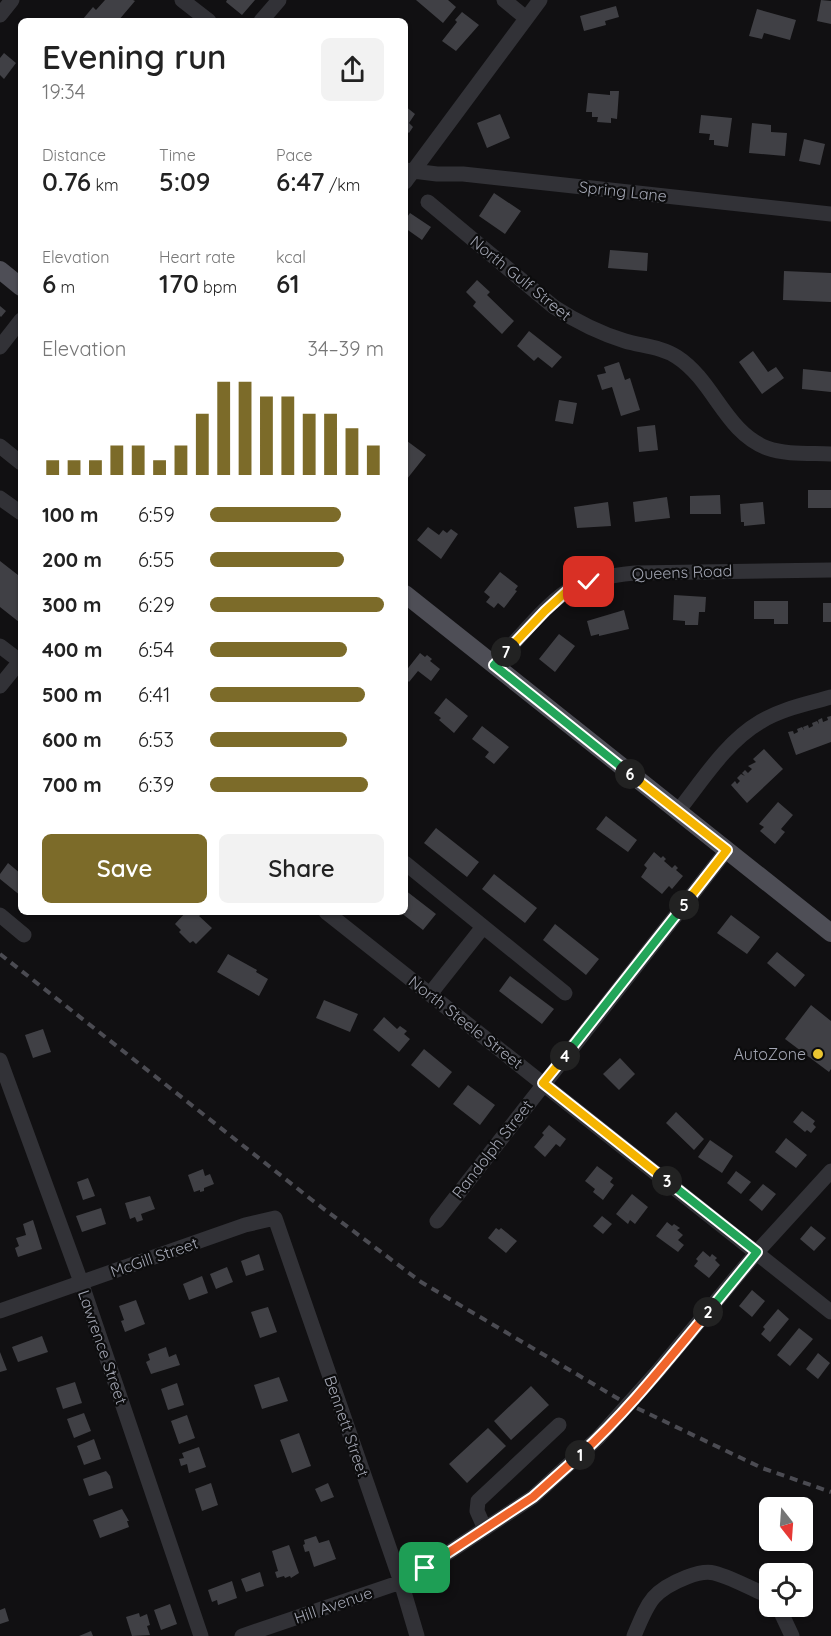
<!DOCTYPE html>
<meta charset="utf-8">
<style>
body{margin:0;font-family:Quicksand,sans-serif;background:#f2f2f2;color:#222;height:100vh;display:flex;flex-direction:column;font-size:22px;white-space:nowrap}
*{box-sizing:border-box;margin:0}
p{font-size:20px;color:#767676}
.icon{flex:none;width:33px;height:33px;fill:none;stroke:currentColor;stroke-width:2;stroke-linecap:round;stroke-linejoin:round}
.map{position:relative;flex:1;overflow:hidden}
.panel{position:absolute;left:18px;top:18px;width:390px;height:897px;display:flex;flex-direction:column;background:#fff;border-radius:9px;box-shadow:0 2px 4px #0004}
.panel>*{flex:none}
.needle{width:39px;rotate:163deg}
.tools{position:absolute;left:759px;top:1497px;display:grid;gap:12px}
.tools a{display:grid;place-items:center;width:54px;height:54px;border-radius:9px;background:#fff;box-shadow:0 2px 4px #0004;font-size:30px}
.pin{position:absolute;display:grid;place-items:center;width:51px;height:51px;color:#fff;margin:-26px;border-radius:12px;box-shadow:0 3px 9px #0006}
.km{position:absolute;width:30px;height:30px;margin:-15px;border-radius:50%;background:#222;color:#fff;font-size:16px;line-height:30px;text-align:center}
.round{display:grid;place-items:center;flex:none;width:63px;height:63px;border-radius:9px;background:#f2f2f2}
.overview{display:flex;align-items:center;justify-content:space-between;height:102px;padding:0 24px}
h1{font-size:33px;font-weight:600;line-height:45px}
.stats{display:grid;grid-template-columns:repeat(3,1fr);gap:9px;height:102px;padding:6px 24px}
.stats div{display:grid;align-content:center}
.stats b{font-size:26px;font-weight:600}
.stats small{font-size:16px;font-weight:400}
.stats p{font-size:16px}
.chart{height:168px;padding:12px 24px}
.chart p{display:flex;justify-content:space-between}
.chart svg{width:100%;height:108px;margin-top:6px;stroke:#7c6b29;stroke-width:6}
.action{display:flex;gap:12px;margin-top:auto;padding:12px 24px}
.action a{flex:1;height:69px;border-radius:9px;background:#7c6b29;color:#fff;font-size:24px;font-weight:600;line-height:69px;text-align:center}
.action a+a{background:#f2f2f2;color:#222}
ul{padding:0 24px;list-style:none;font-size:20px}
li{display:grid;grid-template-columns:96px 72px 1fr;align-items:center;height:45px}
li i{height:15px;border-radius:8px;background:#7c6b29}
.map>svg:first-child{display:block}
.building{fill:#404045}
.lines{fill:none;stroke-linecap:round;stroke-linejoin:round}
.minor{stroke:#323237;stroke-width:15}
.major{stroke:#4e4e56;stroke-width:18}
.rail{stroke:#4b4b52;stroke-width:4;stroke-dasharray:8 6;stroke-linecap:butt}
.split-1-casing{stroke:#fff;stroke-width:12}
.split-2-casing{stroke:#fff;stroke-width:12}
.split-3-casing{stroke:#fff;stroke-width:12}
.split-4-casing{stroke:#fff;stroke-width:12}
.split-5-casing{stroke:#fff;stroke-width:12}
.split-6-casing{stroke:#fff;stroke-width:12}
.split-7-casing{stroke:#fff;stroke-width:12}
.split-8-casing{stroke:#fff;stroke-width:12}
.split-1{stroke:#f0652b;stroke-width:8}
.split-2{stroke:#f0652b;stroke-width:8}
.split-3{stroke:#22a559;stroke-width:8}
.split-4{stroke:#f5b400;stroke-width:8}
.split-5{stroke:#22a559;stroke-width:8}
.split-6{stroke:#f5b400;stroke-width:8}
.split-7{stroke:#22a559;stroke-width:8}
.split-8{stroke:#f5b400;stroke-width:8}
.poi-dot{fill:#eac531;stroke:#0c0c0d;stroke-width:2}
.labels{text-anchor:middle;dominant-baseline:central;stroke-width:4.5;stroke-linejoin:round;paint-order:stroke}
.street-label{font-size:16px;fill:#a2a5b2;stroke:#0c0c0d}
.poi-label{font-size:16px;fill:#a2a5b2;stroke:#0c0c0d;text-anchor:end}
</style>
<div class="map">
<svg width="831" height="1636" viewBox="0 0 831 1636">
<rect width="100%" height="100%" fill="#111012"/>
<path class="building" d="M105 0H133L135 1 118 21H86L83 19 93 7 96 10Z
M227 0H255L242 15 226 2Z
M416 0H448L456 7 443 23Z
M821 0 831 1V24L817 21Z
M616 6 619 17 605 21 606 25 584 31 580 16Z
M757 9 796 20 790 40 764 33 762 39 749 36Z
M462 12 479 25 456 51 442 41 457 22 455 20Z
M4 53 16 63 4 79 0 75V58Z
M610 91H619L617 119 611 118V123L597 122 598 117H592V112H586L588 93 610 95Z
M405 106 415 114 409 123 413 127 409 133 405 130Z
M500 114 510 138 487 148 477 123Z
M701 115 732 118 728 147 714 145V140H709L710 134 699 133Z
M752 123 771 125V132L787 133 785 156 749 153Z
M804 139 825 144 820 165 799 161Z
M494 193 521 211 505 234 479 216Z
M410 213 431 227 422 240 405 228V220Z
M610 250 648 253 647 271 608 268Z
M784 271 831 273V302L783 300Z
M477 280 490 292 487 295 514 321 502 334 473 306 476 302 466 292Z
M0 306 6 311 1 317 0 316Z
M529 331 562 357 552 368 538 357 534 361 517 346Z
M753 351 768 372 776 367 784 378 762 394 739 362Z
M619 362 625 380 630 378 640 410 621 416 612 387 602 390 597 375 606 373 604 367Z
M803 369 831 372V392L802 389Z
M559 400 577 403 573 424 555 421Z
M655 425 658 450 639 452 637 427Z
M407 441 426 455 407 479 405 478V462L407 459 405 457V443Z
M808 490H831V508H808Z
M720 495 721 514H690V496Z
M667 497 670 518 635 522 633 502Z
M608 502 611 526 577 528 574 507Z
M763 502 765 524 744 526V522H741L740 504Z
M428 527 439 535 443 530 447 533 451 529 458 534 441 559 417 540Z
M0 561 18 575 21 571V620L19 622 0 607Z
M500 572 518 586 515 590 517 591 504 608 498 603 494 608 486 602 490 597 484 592Z
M674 595 706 597 705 612H699L698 625H685V621L673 620Z
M754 601H788V624H774V619H754Z
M823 603H831V622H823Z
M624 610 629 629 599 636V634L591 636 587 621Z
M559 634 575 646 555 672 539 659Z
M420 653 425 657 427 655 432 659 430 661 440 669 431 681 418 671 409 682 405 678V672Z
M446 698 468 716 454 733 439 720 441 718 434 713Z
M831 716V742L796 755 788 732 793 731 794 734 798 732 797 729 802 727 804 730 803 727 808 725 809 728 813 726 812 723 817 721 819 724 818 720 822 718 823 722 828 720 827 717Z
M482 726 509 747 494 764 485 757 489 752 472 739Z
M764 749 783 769 747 803 731 785 735 781 737 784 740 781 737 778 741 774 745 776 742 773 745 770 748 773 752 769 748 766 756 762 753 759Z
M778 802 793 815 781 829 785 832 775 844 760 831 764 827 759 824Z
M606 816 637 840 628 852 596 829Z
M436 828 479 862 467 877 424 843Z
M654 852 661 858 663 856 666 859 664 861 672 868 675 865 678 868 676 870 683 876 672 889 669 886 662 894 641 877 647 868 644 865Z
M8 863 21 874V896L0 879V874Z
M494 874 537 908 525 923 482 889Z
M405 890 436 914 423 930 400 912H405Z
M186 912H200L202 914 199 916 212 928 196 944 193 941 190 943 179 932 181 930 175 924Z
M731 915 760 937 747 954 717 933Z
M555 924 599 959 586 975 543 940Z
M777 952 805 975 795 987 767 963Z
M228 954 257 970 256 972 268 979 259 996 217 972Z
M510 976 554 1009 542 1024 499 991Z
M324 1000 358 1014 350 1032 316 1018Z
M811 1005 831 1021V1069L829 1072 785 1039Z
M384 1017 397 1029 400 1026 407 1031 404 1034 410 1039 399 1052 373 1030Z
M43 1029 51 1052 33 1058 25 1035Z
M424 1049 452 1072 439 1088 411 1065Z
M620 1058 635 1074 619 1090 603 1074Z
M468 1085 495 1105 480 1125 453 1104Z
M802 1111 815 1121 813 1124 816 1127 811 1133 807 1130 805 1132 793 1122Z
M676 1112 704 1139 694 1150 666 1123Z
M549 1125 566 1139 560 1147 556 1144 545 1157 534 1147 544 1135 542 1133Z
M786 1138 807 1155 796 1168 775 1152Z
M710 1140 733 1156 722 1173 698 1157Z
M597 1166 613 1178 610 1182 614 1185 603 1200 593 1192 595 1189 585 1181Z
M203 1169 205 1176 210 1174 214 1184 204 1188V1191L200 1192V1190L194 1192 188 1175Z
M736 1171 751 1182 741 1194 727 1183Z
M88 1178 95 1196 83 1200 77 1182Z
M763 1184 776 1194 762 1211 749 1200Z
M632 1194 648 1207 635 1224 630 1220 628 1224 616 1214Z
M150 1196 155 1209 141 1214 143 1220 137 1222 135 1217 130 1219 125 1203Z
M101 1208 106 1224 82 1232 76 1216Z
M602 1216 612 1224 603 1234 593 1226Z
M33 1220 42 1249 18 1257 15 1248 19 1246 16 1238 26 1235 23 1224Z
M667 1222 672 1226 674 1224 680 1228 677 1230 683 1235 678 1240 684 1245 678 1252 656 1236Z
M811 1226 826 1238 814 1251 800 1239Z
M496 1228 499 1230 501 1228 517 1241 506 1253 488 1238Z
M703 1251 710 1257 712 1254 717 1258 715 1260 720 1265 709 1278 694 1266 698 1261 696 1259Z
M259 1254 264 1270 246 1276 241 1261Z
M227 1267 233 1282 216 1289 210 1274Z
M202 1276 208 1293 189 1300 183 1284Z
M752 1290 765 1301 752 1317 739 1306Z
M136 1300 145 1324 125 1332 121 1321 124 1320 119 1306Z
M268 1307 277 1332 260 1338 251 1312Z
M778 1309 789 1319 770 1342 761 1334 765 1329 763 1327Z
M799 1328 813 1339 790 1366 777 1355Z
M42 1336 48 1352 18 1362 12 1347Z
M166 1347 169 1357 176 1354 180 1365 151 1374 146 1362 150 1360 148 1354Z
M0 1352 7 1370 0 1372Z
M818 1353 830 1363 818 1379 806 1369Z
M279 1377 288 1401 262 1409 254 1385Z
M75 1382 82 1403 63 1409 56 1388Z
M177 1383 184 1405 168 1410 161 1389Z
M531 1386 549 1405 511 1440 494 1421Z
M84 1413 91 1431 74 1438 67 1419Z
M187 1415 195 1438 179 1444 171 1421Z
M488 1428 506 1446 467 1483 449 1464Z
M299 1433 311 1466 292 1473 280 1440Z
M94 1439 101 1459 84 1465 77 1446Z
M199 1447 206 1467 189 1473 187 1464 181 1466 179 1459 184 1458 182 1453Z
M106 1471 110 1476 113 1488 89 1496 83 1479Z
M211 1483 218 1505 202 1511 195 1489Z
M328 1483 334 1497 321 1502 315 1489Z
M122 1509 129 1521H127L129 1527 100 1538 93 1520Z
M316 1536 319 1543 329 1540 336 1559 314 1567 309 1551 305 1552 303 1545 305 1544 304 1540Z
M289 1545 299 1573 291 1578 290 1576 285 1578 284 1576 277 1578 275 1572 278 1571 272 1551Z
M260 1572 264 1586 246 1592 241 1579Z
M232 1581 237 1598 218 1605 217 1600 212 1602 208 1590Z
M170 1604 177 1624 161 1630 154 1610Z
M5 1608 9 1621 0 1624V1610Z
M139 1613 140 1617 147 1614 150 1625 147 1626 150 1635 132 1636 126 1617Z
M91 1631 93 1636H79Z"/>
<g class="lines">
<path class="minor" d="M182 0 209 21
M504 0 526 18
M0 15 12 0
M261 21 279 0
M405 170 437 174H463L831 214
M405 182 540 0
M428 202 554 307C577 322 599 333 625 341 642 346 662 347 677 357 714 381 725 432 767 448 786 455 811 453 831 454
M0 347 21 320
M0 446 21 463
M0 498 21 513
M0 646 21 662
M494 665C514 644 544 606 567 591 587 579 613 575 635 573L831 570
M0 686 21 660
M678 811C702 781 726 742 760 722 781 709 807 704 831 697
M405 863 565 993
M326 912 831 1312
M0 915 24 935
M430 994 483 927
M0 1060 81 1282 201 1636
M437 1221 727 850
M0 1311 245 1225 275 1218 401 1582 417 1636
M485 1529 477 1511 478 1501 559 1425
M778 1606 792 1636
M242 1636 401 1582 425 1568 533 1497 598 1438 658 1371 757 1252 831 1171
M634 1636C648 1603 651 1591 687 1577 695 1574 706 1571 714 1573 733 1578 752 1589 770 1597"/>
<path class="major" d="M0 270 21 287
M405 594 831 933"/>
<path class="rail" d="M0 954 312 1200 421 1282 622 1401 762 1468 831 1492"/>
</g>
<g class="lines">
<g class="split-1-casing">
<path id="split-1" d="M425 1568 533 1497 580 1455"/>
</g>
<g class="split-2-casing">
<path id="split-2" d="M580 1455C627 1412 667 1361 708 1312"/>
</g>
<g class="split-3-casing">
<path id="split-3" d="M667 1181 757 1252 708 1312"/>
</g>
<g class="split-4-casing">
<path id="split-4" d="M565 1056 543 1083 667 1181"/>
</g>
<g class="split-5-casing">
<path id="split-5" d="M565 1056 684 905"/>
</g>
<g class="split-6-casing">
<path id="split-6" d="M630 774 727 850 684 905"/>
</g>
<g class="split-7-casing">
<path id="split-7" d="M506 652 494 665 630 774"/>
</g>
<g class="split-8-casing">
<path id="split-8" d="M506 652 545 611 567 591 589 582"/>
</g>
<use href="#split-1" class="split-1"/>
<use href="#split-2" class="split-2"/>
<use href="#split-3" class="split-3"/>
<use href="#split-4" class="split-4"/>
<use href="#split-5" class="split-5"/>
<use href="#split-6" class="split-6"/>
<use href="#split-7" class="split-7"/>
<use href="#split-8" class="split-8"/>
</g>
<circle class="poi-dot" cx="818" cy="1054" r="6"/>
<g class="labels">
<g class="street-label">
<text transform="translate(623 191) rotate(6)">Spring Lane</text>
<text transform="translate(521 278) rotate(39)">North Gulf Street</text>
<text transform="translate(682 572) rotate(-2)">Queens Road</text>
<text transform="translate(466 1022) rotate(38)">North Steele Street</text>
<text transform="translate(492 1149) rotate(-52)">Randolph Street</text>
<text transform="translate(154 1257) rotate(-19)">McGill Street</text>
<text transform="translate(103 1347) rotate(71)">Lawrence Street</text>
<text transform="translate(347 1426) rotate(71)">Bennett Street</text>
<text transform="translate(333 1605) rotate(-19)">Hill Avenue</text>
</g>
<g class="poi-label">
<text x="806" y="1054">AutoZone</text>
</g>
</g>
</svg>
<div class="tools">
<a><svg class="needle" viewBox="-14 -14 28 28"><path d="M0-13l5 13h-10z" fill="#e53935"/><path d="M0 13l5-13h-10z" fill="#767676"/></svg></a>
<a><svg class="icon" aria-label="locate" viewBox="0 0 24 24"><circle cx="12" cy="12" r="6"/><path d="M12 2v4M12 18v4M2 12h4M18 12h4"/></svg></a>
</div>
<div class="pin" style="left:425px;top:1568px;background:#1e9e55"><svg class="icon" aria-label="arrive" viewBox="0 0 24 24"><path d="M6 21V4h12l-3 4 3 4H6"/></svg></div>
<div class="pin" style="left:589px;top:582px;background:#d93025"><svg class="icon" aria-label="check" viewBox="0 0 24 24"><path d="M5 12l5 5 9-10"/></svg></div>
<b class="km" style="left:580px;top:1455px">1</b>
<b class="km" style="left:708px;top:1312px">2</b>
<b class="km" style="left:667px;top:1181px">3</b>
<b class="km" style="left:565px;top:1056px">4</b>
<b class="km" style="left:684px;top:905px">5</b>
<b class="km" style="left:630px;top:774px">6</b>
<b class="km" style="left:506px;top:652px">7</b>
<section class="panel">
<div class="overview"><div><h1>Evening run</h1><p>19:34</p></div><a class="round"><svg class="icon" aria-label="share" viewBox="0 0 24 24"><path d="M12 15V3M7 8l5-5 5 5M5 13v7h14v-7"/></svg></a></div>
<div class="stats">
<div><p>Distance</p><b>0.76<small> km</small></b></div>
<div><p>Time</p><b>5:09</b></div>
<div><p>Pace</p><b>6:47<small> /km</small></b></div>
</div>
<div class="stats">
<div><p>Elevation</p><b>6<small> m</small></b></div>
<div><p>Heart rate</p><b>170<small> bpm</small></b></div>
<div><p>kcal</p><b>61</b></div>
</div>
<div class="chart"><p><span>Elevation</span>34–39 m</p>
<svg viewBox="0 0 160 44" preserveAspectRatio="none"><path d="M5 44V38M15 44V38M25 44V38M35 44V32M45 44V32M55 44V38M65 44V32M75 44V19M85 44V6M95 44V6M105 44V12M115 44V12M125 44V19M135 44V19M145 44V25M155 44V32"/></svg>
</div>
<ul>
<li><b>100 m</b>6:59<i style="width:75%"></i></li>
<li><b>200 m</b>6:55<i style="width:77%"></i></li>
<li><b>300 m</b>6:29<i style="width:100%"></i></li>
<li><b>400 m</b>6:54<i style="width:79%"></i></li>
<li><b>500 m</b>6:41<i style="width:89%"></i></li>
<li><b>600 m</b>6:53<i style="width:79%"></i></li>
<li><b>700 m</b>6:39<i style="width:91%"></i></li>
</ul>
<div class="action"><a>Save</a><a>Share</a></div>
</section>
</div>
